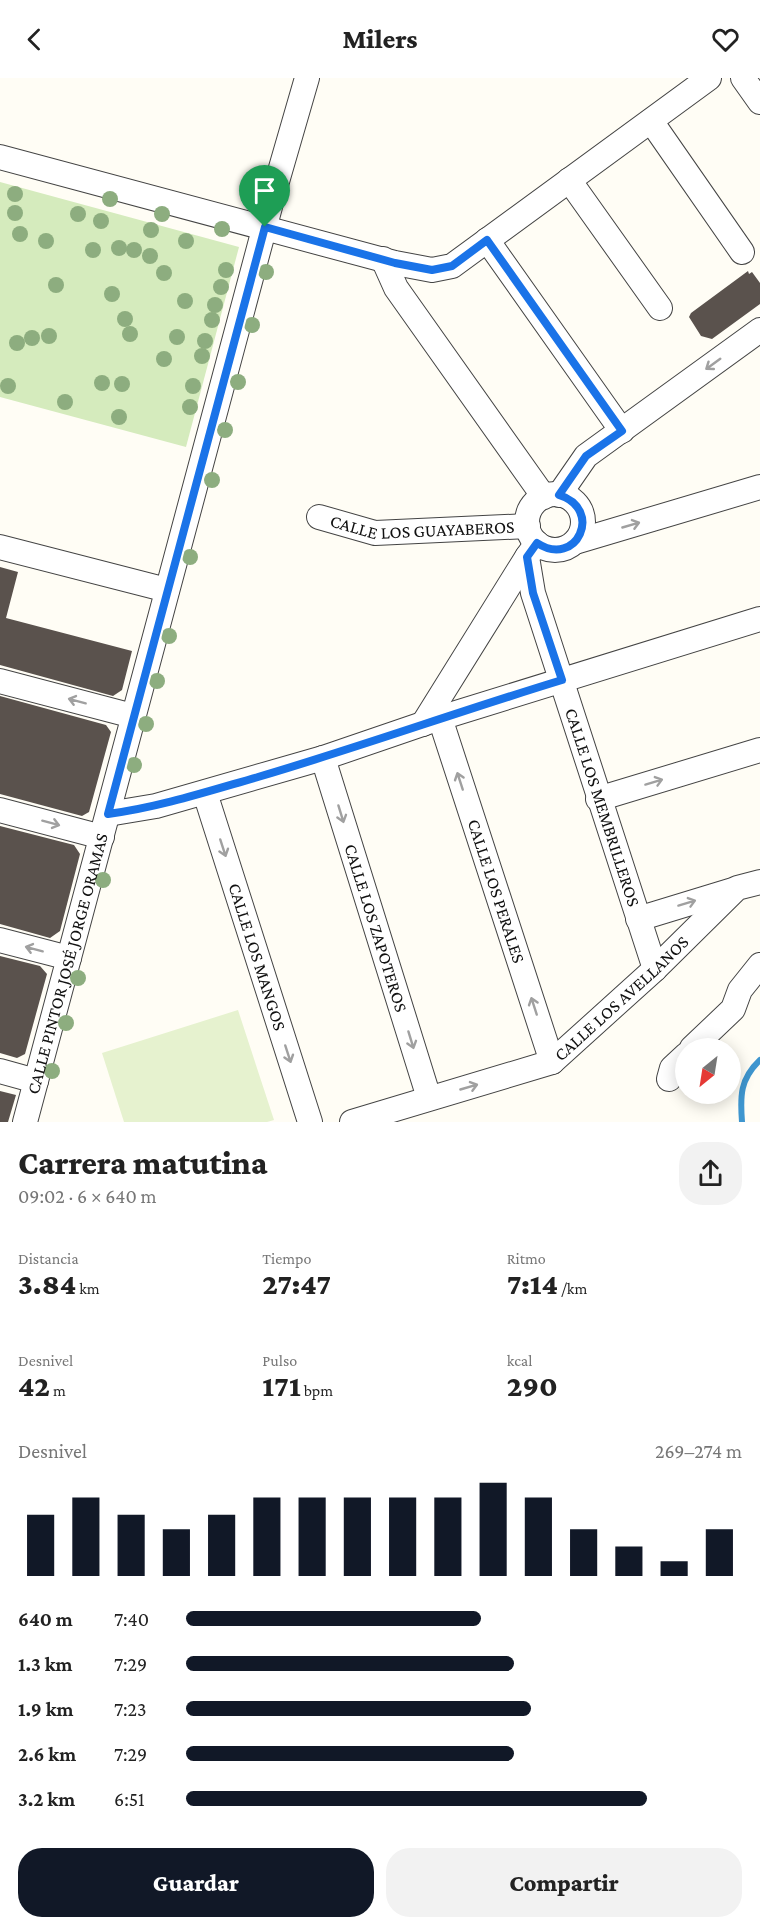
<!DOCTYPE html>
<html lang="es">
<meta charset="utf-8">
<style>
body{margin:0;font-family:"Crimson Pro",serif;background:#f2f2f2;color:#222;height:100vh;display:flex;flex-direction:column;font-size:22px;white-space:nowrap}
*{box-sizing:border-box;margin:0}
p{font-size:20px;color:#767676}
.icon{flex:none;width:33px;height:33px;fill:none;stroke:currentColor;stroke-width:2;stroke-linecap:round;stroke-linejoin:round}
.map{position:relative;height:1044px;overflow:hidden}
.details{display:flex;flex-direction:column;background:#fff;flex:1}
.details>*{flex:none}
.needle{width:39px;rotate:210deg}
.fabs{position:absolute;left:675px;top:960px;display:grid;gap:12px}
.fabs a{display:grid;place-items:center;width:66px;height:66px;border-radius:50%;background:#fff;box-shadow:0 3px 15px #0003;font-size:30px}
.pin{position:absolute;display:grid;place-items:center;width:51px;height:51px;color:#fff;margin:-62px -26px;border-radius:50% 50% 50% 0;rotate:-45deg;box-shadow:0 0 6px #0007}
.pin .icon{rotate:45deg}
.round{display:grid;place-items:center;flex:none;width:63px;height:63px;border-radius:24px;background:#f2f2f2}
.headline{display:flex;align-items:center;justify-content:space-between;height:102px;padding:0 18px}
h1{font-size:33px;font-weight:800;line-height:45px}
.figures{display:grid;grid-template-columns:repeat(3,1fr);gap:9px;height:102px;padding:6px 18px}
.figures div{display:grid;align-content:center}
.figures b{font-size:30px;font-weight:800}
.figures small{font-size:16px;font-weight:400}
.figures p{font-size:16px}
.chart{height:168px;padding:12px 18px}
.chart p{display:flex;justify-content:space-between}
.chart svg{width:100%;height:108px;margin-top:6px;stroke:#111827;stroke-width:6}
.primary-button{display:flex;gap:12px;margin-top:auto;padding:12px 18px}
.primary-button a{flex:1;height:69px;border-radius:24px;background:#111827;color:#fff;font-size:24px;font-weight:800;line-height:69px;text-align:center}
.primary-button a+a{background:#f2f2f2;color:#222}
ul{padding:0 18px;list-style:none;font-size:20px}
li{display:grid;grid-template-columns:96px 72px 1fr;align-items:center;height:45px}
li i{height:15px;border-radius:8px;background:#111827}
header{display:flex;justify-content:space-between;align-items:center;height:78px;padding:0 18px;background:#fff;font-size:27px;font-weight:800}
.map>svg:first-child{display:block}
.green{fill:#d5ebbd}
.pitch{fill:#e6f2cf}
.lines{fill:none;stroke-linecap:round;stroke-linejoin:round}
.stream{stroke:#3f96cf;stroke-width:6}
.building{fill:#5a524d}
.minor-casing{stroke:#444;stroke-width:26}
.minor{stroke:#fff;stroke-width:24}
.tree{fill:#8dad7f}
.oneway{stroke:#a0a0a0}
.route-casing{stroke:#fff;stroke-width:12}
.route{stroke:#1a73e8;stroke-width:8}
.labels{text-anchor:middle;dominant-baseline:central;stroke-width:6;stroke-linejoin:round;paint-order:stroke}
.street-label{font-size:18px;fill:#111;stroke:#fff}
</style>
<header><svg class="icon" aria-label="back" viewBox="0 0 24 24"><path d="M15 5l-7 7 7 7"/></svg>Milers<svg class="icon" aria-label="heart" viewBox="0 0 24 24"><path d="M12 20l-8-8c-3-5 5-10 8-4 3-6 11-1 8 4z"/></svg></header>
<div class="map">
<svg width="760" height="1044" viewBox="0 0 760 1044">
<rect width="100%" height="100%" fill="#fffdf5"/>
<path class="green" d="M0 104 239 169 186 369 0 319Z"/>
<path class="pitch" d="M238 932 274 1042 267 1044H124L102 975Z"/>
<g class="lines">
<path class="stream" d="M742 1044C740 1018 740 1001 760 982"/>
</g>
<path class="building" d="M748 193 749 196 752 194 760 205V226L712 261 701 258 689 239 691 235Z
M0 489 18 494 6 540 132 573 122 612 113 618 0 587Z
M0 618 106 647 111 654 89 734 82 738 0 716Z
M0 748 74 767 80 776 60 853 50 860 0 846Z
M0 878 40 888 47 896 25 976 17 980 0 975Z
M0 1013 16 1017 8 1044H0Z"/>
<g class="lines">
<g class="minor-casing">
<g id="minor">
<path d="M743 0 760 24"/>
<path d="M651 43 742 174"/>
<path d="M0 79 395 185 432 192 452 188 709 0"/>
<path d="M569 102 660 230"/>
<path d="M487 162 622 353"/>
<path d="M383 181 396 210 544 419"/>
<circle cx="555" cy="444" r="28"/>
<path d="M559 417 586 378 760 252"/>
<path id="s1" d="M319 439 375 455 528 448"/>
<path d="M575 464 760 409"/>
<path id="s2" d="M537 465 527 479 533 515 655 891"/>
<path d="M0 469 167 512"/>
<path d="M0 603 133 638"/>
<path id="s3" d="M440 640 552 984"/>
<path d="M423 646 527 479"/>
<path id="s4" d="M323 680 429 1020"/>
<path id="s5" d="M205 715 310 1044"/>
<path d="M598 721 760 672"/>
<path d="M0 732 102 759"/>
<path d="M108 736 156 728 323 680 440 640 760 541"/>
<path d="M638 841 733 812"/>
<path d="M0 862 69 880"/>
<path d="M692 970 733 931 740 912 760 887"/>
<path d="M0 993 36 1003"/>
<path d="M669 1001 672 990 686 977"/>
<path id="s6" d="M25 1044 274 114 307 0"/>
<path id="s7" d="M352 1044 552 984 655 891 737 810 760 804"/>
</g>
</g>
<use href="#minor" class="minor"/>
</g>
<g class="tree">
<circle cx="15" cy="116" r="8"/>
<circle cx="110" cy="121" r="8"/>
<circle cx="15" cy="135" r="8"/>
<circle cx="78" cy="136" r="8"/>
<circle cx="162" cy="136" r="8"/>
<circle cx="101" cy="143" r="8"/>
<circle cx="222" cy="151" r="8"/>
<circle cx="151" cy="152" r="8"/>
<circle cx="20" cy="156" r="8"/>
<circle cx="46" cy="163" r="8"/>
<circle cx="186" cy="163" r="8"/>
<circle cx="119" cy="170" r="8"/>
<circle cx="93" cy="172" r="8"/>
<circle cx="134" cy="172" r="8"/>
<circle cx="150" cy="178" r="8"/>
<circle cx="226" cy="192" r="8"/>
<circle cx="266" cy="194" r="8"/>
<circle cx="164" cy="195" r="8"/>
<circle cx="56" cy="207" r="8"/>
<circle cx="221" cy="209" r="8"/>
<circle cx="112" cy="216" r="8"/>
<circle cx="185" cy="223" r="8"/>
<circle cx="215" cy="227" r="8"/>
<circle cx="125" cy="241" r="8"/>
<circle cx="212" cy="242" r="8"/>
<circle cx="252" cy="247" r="8"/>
<circle cx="130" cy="256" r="8"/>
<circle cx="49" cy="258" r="8"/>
<circle cx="177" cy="259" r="8"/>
<circle cx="32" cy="260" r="8"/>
<circle cx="205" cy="263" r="8"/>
<circle cx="17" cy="265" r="8"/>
<circle cx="202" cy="278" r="8"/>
<circle cx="164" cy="281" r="8"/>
<circle cx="238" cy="304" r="8"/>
<circle cx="102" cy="305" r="8"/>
<circle cx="122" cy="306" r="8"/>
<circle cx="8" cy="308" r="8"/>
<circle cx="193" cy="308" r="8"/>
<circle cx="65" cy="324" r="8"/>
<circle cx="190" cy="329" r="8"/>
<circle cx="119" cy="339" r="8"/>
<circle cx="225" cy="352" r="8"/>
<circle cx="212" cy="402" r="8"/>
<circle cx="190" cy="479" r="8"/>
<circle cx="169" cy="558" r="8"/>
<circle cx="157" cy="603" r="8"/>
<circle cx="146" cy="646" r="8"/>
<circle cx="134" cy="687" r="8"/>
<circle cx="103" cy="802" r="8"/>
<circle cx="78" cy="900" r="8"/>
<circle cx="66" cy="945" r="8"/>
<circle cx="52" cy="993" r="8"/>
</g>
<defs><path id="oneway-shaft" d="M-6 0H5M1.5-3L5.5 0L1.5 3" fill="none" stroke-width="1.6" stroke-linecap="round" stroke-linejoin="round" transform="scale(1.5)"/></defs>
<g class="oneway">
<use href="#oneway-shaft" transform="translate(713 286) rotate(144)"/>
<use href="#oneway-shaft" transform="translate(631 447) rotate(-16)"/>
<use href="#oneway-shaft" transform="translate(77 623) rotate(-165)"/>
<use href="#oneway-shaft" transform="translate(460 703) rotate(-108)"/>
<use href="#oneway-shaft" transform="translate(654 704) rotate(-17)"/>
<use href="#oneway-shaft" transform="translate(341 736) rotate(73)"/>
<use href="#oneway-shaft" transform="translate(51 745) rotate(15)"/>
<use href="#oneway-shaft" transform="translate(223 770) rotate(72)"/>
<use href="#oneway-shaft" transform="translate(687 825) rotate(-17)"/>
<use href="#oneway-shaft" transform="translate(34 871) rotate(-165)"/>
<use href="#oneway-shaft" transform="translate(534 928) rotate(-108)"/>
<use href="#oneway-shaft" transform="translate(411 962) rotate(73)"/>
<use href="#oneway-shaft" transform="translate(288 976) rotate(72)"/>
<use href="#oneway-shaft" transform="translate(469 1009) rotate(-16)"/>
</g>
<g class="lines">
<g class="route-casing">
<path id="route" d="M265 149 395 185 432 192 452 188 487 162 622 353 586 378 559 417C604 431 577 491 537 465L527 479 533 515 562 602C460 633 360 669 258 699 209 713 160 729 108 736Z"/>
</g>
<use href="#route" class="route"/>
</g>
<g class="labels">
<g class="street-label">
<text stroke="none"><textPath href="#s1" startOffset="105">CALLE LOS GUAYABEROS</textPath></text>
<text stroke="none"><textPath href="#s2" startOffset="279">CALLE LOS MEMBRILLEROS</textPath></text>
<text stroke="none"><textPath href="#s3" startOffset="182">CALLE LOS PERALES</textPath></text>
<text stroke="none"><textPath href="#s4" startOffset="178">CALLE LOS ZAPOTEROS</textPath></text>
<text stroke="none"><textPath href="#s5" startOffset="172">CALLE LOS MANGOS</textPath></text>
<text stroke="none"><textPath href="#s6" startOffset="164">CALLE PINTOR JOSÉ JORGE ORAMAS</textPath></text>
<text stroke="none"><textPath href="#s7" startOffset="303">CALLE LOS AVELLANOS</textPath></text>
</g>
</g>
</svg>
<div class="fabs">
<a><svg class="needle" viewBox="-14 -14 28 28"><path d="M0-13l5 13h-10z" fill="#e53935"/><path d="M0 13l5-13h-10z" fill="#767676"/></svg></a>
</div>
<div class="pin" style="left:265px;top:149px;background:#1e9e55"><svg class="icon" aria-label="arrive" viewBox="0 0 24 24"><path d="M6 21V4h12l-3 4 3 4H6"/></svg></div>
</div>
<section class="details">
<div class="headline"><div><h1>Carrera matutina</h1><p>09:02 · 6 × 640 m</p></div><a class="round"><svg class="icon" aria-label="share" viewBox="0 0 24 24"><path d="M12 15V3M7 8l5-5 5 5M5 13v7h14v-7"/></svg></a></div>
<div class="figures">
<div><p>Distancia</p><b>3.84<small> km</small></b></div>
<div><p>Tiempo</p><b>27:47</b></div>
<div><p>Ritmo</p><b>7:14<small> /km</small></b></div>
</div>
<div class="figures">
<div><p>Desnivel</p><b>42<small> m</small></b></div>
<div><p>Pulso</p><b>171<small> bpm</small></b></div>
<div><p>kcal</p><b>290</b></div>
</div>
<div class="chart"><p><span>Desnivel</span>269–274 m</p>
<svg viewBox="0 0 160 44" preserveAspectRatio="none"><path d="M5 44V19M15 44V12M25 44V19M35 44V25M45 44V19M55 44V12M65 44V12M75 44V12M85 44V12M95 44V12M105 44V6M115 44V12M125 44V25M135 44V32M145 44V38M155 44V25"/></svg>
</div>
<ul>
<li><b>640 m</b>7:40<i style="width:53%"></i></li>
<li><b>1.3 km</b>7:29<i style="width:59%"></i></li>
<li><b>1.9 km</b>7:23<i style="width:62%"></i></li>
<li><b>2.6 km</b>7:29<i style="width:59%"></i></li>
<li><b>3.2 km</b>6:51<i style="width:83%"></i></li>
</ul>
<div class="primary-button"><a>Guardar</a><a>Compartir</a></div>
</section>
